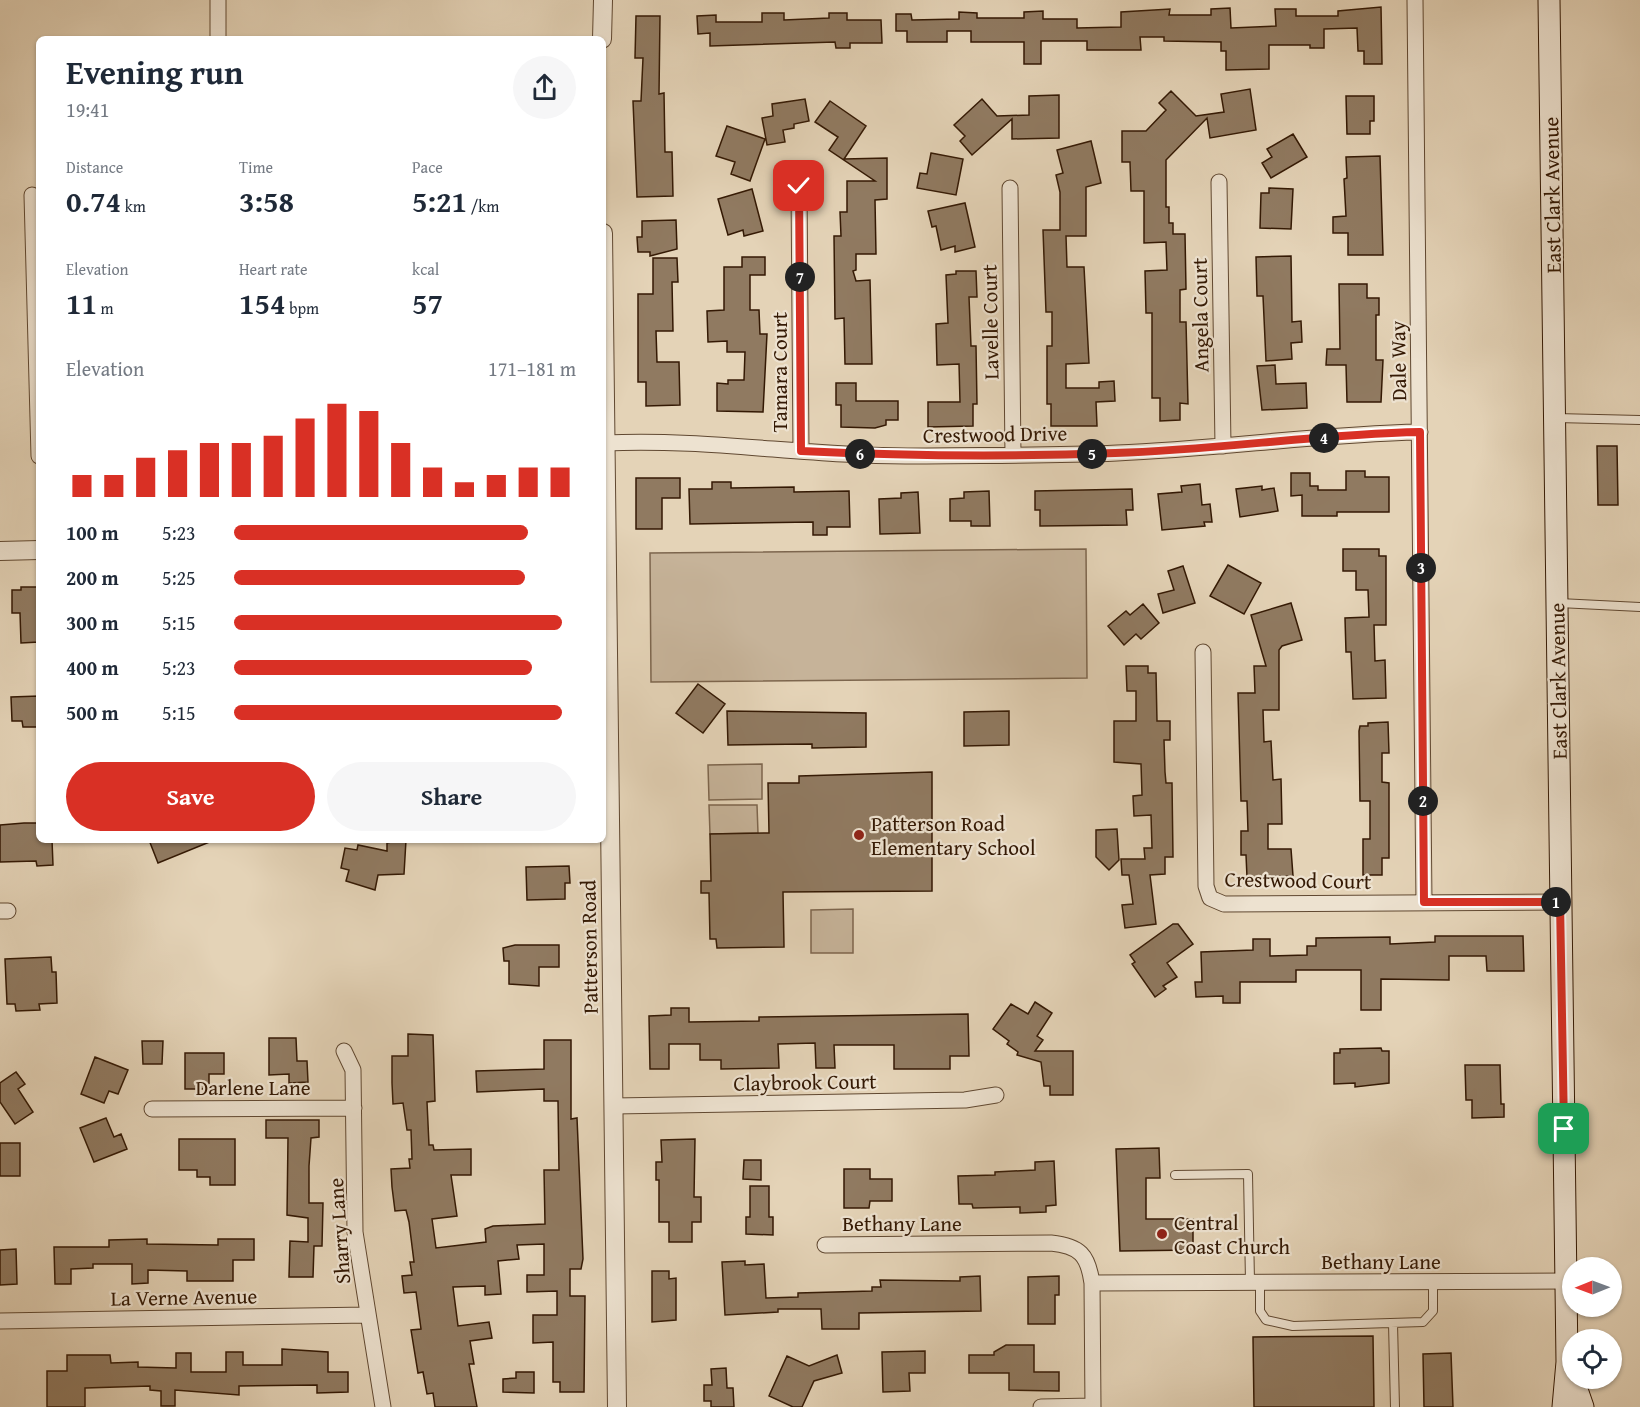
<!DOCTYPE html>
<meta charset="utf-8">
<style>
body{margin:0;font-family:"Gentium Book Plus",serif;background:#f6f6f7;color:#1f2937;height:100vh;display:flex;flex-direction:column;font-size:22px;white-space:nowrap}
*{box-sizing:border-box;margin:0}
p{font-size:20px;color:#747a83}
.icon{flex:none;width:33px;height:33px;fill:none;stroke:currentColor;stroke-width:2;stroke-linecap:round;stroke-linejoin:round}
.map{position:relative;flex:1;overflow:hidden}
.panel{position:absolute;left:36px;top:36px;width:570px;height:807px;display:flex;flex-direction:column;background:#fff;border-radius:9px;box-shadow:0 2px 4px #0004}
.panel>*{flex:none}
.needle{width:39px;rotate:269deg}
.tools{position:absolute;left:1562px;top:1257px;display:grid;gap:12px}
.tools a{display:grid;place-items:center;width:60px;height:60px;border-radius:50%;background:#fff;box-shadow:0 2px 4px #0004;font-size:30px}
.pin{position:absolute;display:grid;place-items:center;width:51px;height:51px;color:#fff;margin:-26px;border-radius:12px;box-shadow:0 3px 9px #0006}
.km{position:absolute;width:30px;height:30px;margin:-15px;border-radius:50%;background:#222;color:#fff;font-size:16px;line-height:30px;text-align:center}
.round{display:grid;place-items:center;flex:none;width:63px;height:63px;border-radius:32px;background:#f6f6f7}
.headline{display:flex;align-items:center;justify-content:space-between;height:102px;padding:0 30px}
h1{font-size:33px;font-weight:600;line-height:45px}
.stats{display:grid;grid-template-columns:repeat(3,1fr);gap:9px;height:102px;padding:6px 30px}
.stats div{display:grid;align-content:center}
.stats b{font-size:30px;font-weight:600}
.stats small{font-size:16px;font-weight:400}
.stats p{font-size:16px}
.chart{height:168px;padding:12px 30px}
.chart p{display:flex;justify-content:space-between}
.chart svg{width:100%;height:108px;margin-top:6px;stroke:#d93025;stroke-width:6}
.action{display:flex;gap:12px;margin-top:auto;padding:12px 30px}
.action a{flex:1;height:69px;border-radius:36px;background:#d93025;color:#fff;font-size:24px;font-weight:600;line-height:69px;text-align:center}
.action a+a{background:#f6f6f7;color:#1f2937}
ul{padding:0 30px;list-style:none;font-size:20px}
li{display:grid;grid-template-columns:96px 72px 1fr;align-items:center;height:45px}
li i{height:15px;border-radius:8px;background:#d93025}
.map>svg:first-child{display:block}
.green{fill:#c6b399;stroke:#7d664e;stroke-width:1.5}
.building{fill:#907a61;stroke:#341904;stroke-width:1.5}
.lines{fill:none;stroke-linecap:round;stroke-linejoin:round}
.service-casing{stroke:#604831;stroke-width:10}
.minor-casing{stroke:#604831;stroke-width:17}
.tertiary-casing{stroke:#604831;stroke-width:20}
.secondary-casing{stroke:#341904;stroke-width:23}
.service{stroke:#ede2d0;stroke-width:8}
.minor{stroke:#ede2d0;stroke-width:15}
.tertiary{stroke:#ede2d0;stroke-width:18}
.secondary{stroke:#ede2d0;stroke-width:21}
.route-casing{stroke:#fff;stroke-width:12}
.route{stroke:#d93025;stroke-width:8}
.poi-dot{fill:#8f2418;stroke:#ede2d0;stroke-width:2}
.labels{text-anchor:middle;dominant-baseline:central;stroke-width:4.5;stroke-linejoin:round;paint-order:stroke}
.street-label{font-size:21px;fill:#341904;stroke:#ede2d0}
.poi-label{font-size:21px;fill:#341904;stroke:#ede2d0;text-anchor:start}
</style>
<div class="map">
<svg width="1640" height="1407" viewBox="0 0 1640 1407">
<rect width="100%" height="100%" fill="#e4d3b7"/>
<filter id="stains"><feTurbulence type="fractalNoise" baseFrequency=".00333" numOctaves="4"/><feColorMatrix values="0 0 0 0 .2 0 0 0 0 .09 0 0 0 0 .02 0 0 0 .5 -.17"/></filter>
<radialGradient id="worn" r=".72"><stop offset=".6" stop-color="#630" stop-opacity="0"/><stop offset="1" stop-color="#630" stop-opacity=".3"/></radialGradient>
<path class="green" d="M1086 549 1087 678 651 682 650 553Z
M762 764V799L709 800 708 765Z
M709 805H757L758 833 710 834Z
M853 909V953H811V910Z"/>
<path class="building" d="M1381 7 1382 64H1364V51H1358L1357 28 1324 29V48H1310V45H1269V69L1226 70V51H1221V42L1164 41V37H1140L1141 50H1087V41H1041V64H1024V42H971V31H947V42H907V31H896V14H911L912 20 959 19V12L977 13V18H1024V12L1043 11V19H1077V28L1121 27V12L1170 9 1169 15H1211V9L1230 8 1231 28 1276 26 1275 9H1296V16H1338V11Z
M762 13H784V20L829 18V13H847V20H881L882 43H850V48H836L835 42 710 46V33L698 34 697 16 716 15V22H762Z
M636 16H660L659 94 664 93 665 152H672L673 196 637 197 633 101H641L643 58H635Z
M1250 89 1256 130 1210 138 1207 118 1166 160V207H1169V223H1173V234H1185L1186 289 1180 290V322H1186L1188 404 1180 403V420L1160 421V398H1152V313H1146L1145 271 1167 270 1166 242 1144 243V191H1131L1130 162H1122V131H1146L1166 110 1159 103 1171 91 1196 116 1224 112 1221 94Z
M1059 95V138L1012 139V119L972 155 960 141 965 136 954 125 982 99 997 116 1029 115V96Z
M1346 96H1374V121H1370V134H1347Z
M805 99 809 121 794 124V128L783 130 785 142 767 145 762 118 773 116 772 104Z
M830 101 866 126 844 159 887 158V199L875 200 876 254H856V270L853 271 856 281 870 280 872 364H845L844 318 835 319 834 236H841L840 212H847V181H875L829 150 838 137 815 122Z
M727 126 765 139 750 181 731 174 735 162 716 156Z
M1293 134 1307 157 1271 178 1262 163 1272 157 1267 149Z
M1091 141 1101 183 1086 187V236H1066L1067 267H1084L1089 363 1066 364V388H1099V382L1114 381 1115 401 1096 402 1097 426H1051V404H1047V346H1052V312H1046L1043 230H1060V192L1056 175 1063 173 1057 150Z
M931 153 963 159 956 195 917 188 920 173 927 174Z
M1380 156 1383 255H1348V233H1333V217L1346 216 1344 179 1347 178 1346 157Z
M1269 188 1293 189 1291 229 1260 228 1261 193H1269Z
M752 189 763 231 744 236 743 230 728 235 718 199Z
M965 203 975 247 955 252V246L941 250 936 226 932 227 928 211Z
M676 220 677 249 650 256V252H638L637 237H642V221Z
M1291 256 1292 322 1301 321 1302 342 1291 343 1292 359 1266 361 1263 296H1257L1256 257Z
M742 257H765V275H750V310H759L760 334H767L763 412 717 411V383L728 384V380H744L745 352H727V341L708 342 707 311 724 310V267H742Z
M653 258H677L678 282H672L673 331H656L657 362H679L680 405 646 406V382H638V294H653Z
M956 271H976L977 297H969L971 346H976L977 404H973V426L928 427V402H960L959 364 937 365 936 324 948 323 946 275 956 274Z
M1339 284H1367V298H1379V315H1376V360H1383L1381 402H1347L1346 365H1326L1327 349H1340Z
M1275 365 1276 384 1306 383 1307 408 1262 410 1257 366Z
M836 383H856V401H898V420H886V425L875 428 841 427V405H836Z
M1597 446H1617L1618 505H1598Z
M1346 471H1365V477H1389V512H1337V516H1302V495L1291 496V473H1310V486H1318V490H1346Z
M636 478H680V498H662V529H636Z
M712 482H731V488L794 487V492L849 491 850 527H827V535H813V522L690 524 689 489H712Z
M1200 484 1202 505 1210 504 1212 522H1204L1205 526 1162 530 1158 494 1182 492 1181 486Z
M1262 486V490L1274 488 1278 511 1240 517 1236 489Z
M1132 489 1133 510H1126L1127 525 1040 526V510H1035V491Z
M989 491 990 526H971V521H950V499L964 498V492Z
M918 492 920 533 880 534 879 499 901 498V493Z
M1343 549H1379V556H1386V625H1374L1375 661 1385 660 1386 698 1353 699 1351 652H1346L1345 618 1369 617 1368 590H1356V571H1343Z
M1228 565 1261 583 1244 614 1210 596Z
M1183 566 1195 603 1163 613 1158 594 1174 590 1168 571Z
M21 587H39V642L21 643 20 613H12V590H21Z
M1291 603 1302 640 1282 646 1279 650V710H1263L1264 742 1271 741 1273 780 1281 779 1282 824H1268V849H1291L1293 876 1247 877 1246 855H1241V831H1248L1247 801H1241L1238 693H1255L1254 666H1266L1251 615Z
M1143 604 1159 623 1141 639 1136 634 1124 645 1108 626 1126 611 1130 615Z
M1126 666H1148V673H1156L1157 721H1170V740H1164L1165 772 1166 783H1172L1173 857H1165V874L1150 875 1156 924 1125 928 1122 905 1133 904 1129 875H1122L1121 859H1145L1144 848H1152L1151 815 1134 816 1133 796 1142 795 1141 764 1114 762V721H1136V691H1127Z
M698 684 725 704 703 733 676 713Z
M39 696V727H23L22 721H12L11 697Z
M727 711 866 713V747L812 748V744L728 745Z
M1009 711V745L964 746V712Z
M1388 722 1389 753H1382V782L1389 783V858H1382V875H1363V839H1370V801H1360L1359 731 1360 726H1368V723Z
M932 772V891L783 892 784 947 717 948 716 939H710L709 893H701V881H711L710 834 769 833 768 783H799V776Z
M24 823H39V840H52L53 865 37 866 36 861 0 862V825Z
M1117 829 1119 860 1109 870 1096 857V830Z
M149 840H212V841L158 863Z
M392 840H406L404 874 378 875 375 890 346 881 349 870 341 868 345 848 357 850 358 845 387 851V843L392 842Z
M569 866 570 883H565V899L527 900 526 867Z
M1173 924H1178L1193 944 1167 963 1177 977 1163 986 1166 989 1155 997 1132 964 1135 962 1130 955Z
M1435 936H1523L1524 971H1487L1486 956H1449V980L1381 979V1010H1361V970H1296V982H1240V1003H1223V996L1196 997 1195 982H1202L1201 952 1253 950V939H1270V956L1307 955V946H1316V938L1390 937V944L1435 942Z
M515 945H559V967H539V986L509 984V961H504L503 948Z
M51 957 52 972H56L57 1003 39 1004 40 1010 16 1011 15 1004H7L5 959Z
M1035 1002 1052 1013 1037 1036 1043 1040 1035 1051H1073V1095H1050V1086H1044L1041 1062 1017 1055 1018 1052 1007 1044 1009 1041 993 1029 1011 1004 1028 1014Z
M671 1008H689V1022L759 1021V1017L968 1014 969 1056H950V1069H894V1045H834L835 1068H816L815 1043 778 1044 779 1068 721 1069V1060H700V1044H669V1069H650L649 1016 671 1015Z
M408 1034 433 1035 435 1101 427 1102 429 1145H433L434 1150 471 1149V1175H451L457 1216 432 1219 436 1248 486 1242 485 1229 493 1226 545 1224 544 1170H559L558 1101H544V1089L477 1092 476 1071 544 1069V1040H571V1119L577 1118 583 1259 581 1269H570V1296H585L584 1392H560V1382H553V1342L533 1343V1315H557V1291L527 1292V1275H544V1244L517 1245 519 1259 498 1261 501 1294 485 1295V1286L453 1287 458 1326 489 1322 492 1338 470 1341 474 1364H469L477 1407H435L433 1393 427 1394 423 1372 418 1373 411 1330 421 1329 416 1292 404 1293 402 1276 412 1275 410 1262H414L409 1222 406 1210 395 1211 392 1187 391 1169 410 1168 409 1159H412L411 1130H407L403 1103 393 1104 392 1083V1056H408Z
M269 1038H296L297 1061H307L308 1082 289 1083V1074L269 1075Z
M142 1041H163L162 1064H143Z
M1381 1048 1382 1051H1389V1083L1355 1087V1083L1334 1084V1053H1340V1049Z
M185 1053H224V1074H209V1089H185Z
M95 1057 128 1070 118 1094 109 1091 104 1103 81 1094Z
M1465 1065H1500L1501 1104H1504V1117L1472 1118V1100H1466Z
M16 1072 25 1084 18 1089 33 1112 15 1124 0 1102V1083Z
M106 1118 114 1137 121 1134 127 1149 94 1162 80 1128Z
M266 1120H319V1137L311 1138 309 1166V1203H323L322 1246H314L313 1277H289L290 1241 308 1242V1218L287 1215 288 1138H266Z
M179 1139H235V1185H210V1177H197V1170H179Z
M695 1139 694 1197H701V1222H692V1242H669V1222H659V1180H656V1162H662L661 1140Z
M0 1143H20V1176H0Z
M1159 1148 1160 1178H1146V1219H1193V1250L1120 1251 1116 1149Z
M744 1160H761V1180L743 1179Z
M1054 1161 1056 1205 1046 1206V1212L1020 1213V1207L973 1208 972 1204H959L958 1176 995 1175V1172L1035 1170V1162Z
M844 1169H870V1179H892V1201H870L869 1208H844Z
M750 1186H769V1217H773V1235L746 1234V1217H750Z
M147 1239V1244L218 1245V1239H254V1260H233V1281H187V1271L148 1270V1283L132 1284V1264H93V1268L71 1269V1284H55L54 1247H109V1240Z
M16 1249 17 1284 0 1285V1250Z
M745 1261V1265L764 1264 766 1298 798 1297V1293L872 1291V1287H881L880 1280 960 1281V1277L980 1276 981 1311 859 1313V1329H822L821 1309H778V1312L725 1315 722 1262Z
M652 1271H669V1279L676 1278V1320L652 1322Z
M1059 1276V1295H1055V1324H1028V1277Z
M1373 1336 1374 1407H1254L1253 1337Z
M1006 1345H1034V1372H1059V1391L1009 1390V1373H969V1355H994V1352Z
M282 1349 328 1352V1372H348V1392L317 1393V1385L239 1386V1395L175 1390V1406H161V1391L150 1390V1386L85 1388V1407H47V1371H67V1355H110L111 1363 138 1362V1367L176 1368V1353H191V1372H226V1352H243V1365H282Z
M925 1351V1373H909L910 1391 883 1392 882 1352Z
M1451 1353 1453 1407H1424L1423 1354Z
M837 1355 842 1373 814 1381 802 1407H793L769 1396 787 1356 809 1366Z
M726 1368 727 1388H733L734 1407H711V1401H704V1385H712L711 1369Z
M516 1372H534V1393L503 1392V1379L516 1378Z"/>
<g class="lines">
<g class="service-casing">
<path id="service" d="M1556 418 1640 420
M1559 603 1640 607
M1175 1175 1248 1174 1250 1282
M1260 1283V1311L1266 1320 1293 1326 1423 1322 1433 1311V1281
M1393 1323 1395 1407"/>
</g>
<g class="minor-casing">
<path id="minor" d="M218 0V39
M1415 0 1424 902
M1219 182 1223 446
M799 186 801 451
M1010 188 1013 455
M32 195 39 456
M605 443C708 438 810 457 913 456 981 455 1049 456 1117 453 1218 449 1319 434 1420 432
M1203 652 1206 886 1210 898 1224 904 1561 902
M0 911H8
M344 1051 353 1070 355 1232 383 1407
M614 1106 965 1100 996 1095
M152 1109 354 1108
M825 1245 1051 1243C1080 1246 1088 1255 1092 1283L1093 1407
M1092 1283 1566 1281
M0 1321 368 1315
M1041 1407 1093 1406"/>
</g>
<g class="tertiary-casing">
<path id="tertiary" d="M602 39 603 0
M603 233 617 1407
M0 551 39 550"/>
</g>
<g class="secondary-casing">
<path id="secondary" d="M1549 0 1567 1362 1563 1407
M1573 1378 1583 1407"/>
</g>
<use href="#service" class="service"/>
<use href="#minor" class="minor"/>
<use href="#tertiary" class="tertiary"/>
<use href="#secondary" class="secondary"/>
</g>
<g class="lines">
<g class="route-casing">
<path id="route" d="M799 186 801 451C905 456 1010 457 1115 453 1217 450 1318 434 1420 432L1424 902H1560L1564 1129"/>
</g>
<use href="#route" class="route"/>
</g>
<g class="poi-dot">
<circle cx="859" cy="835" r="6"/>
<circle cx="1162" cy="1234" r="6"/>
</g>
<g class="labels">
<g class="street-label">
<text transform="translate(1552 195) rotate(-91)">East Clark Avenue</text>
<text transform="translate(1200 315) rotate(-91)">Angela Court</text>
<text transform="translate(990 322) rotate(-91)">Lavelle Court</text>
<text transform="translate(1398 361) rotate(-91)">Dale Way</text>
<text transform="translate(779 372) rotate(-90)">Tamara Court</text>
<text transform="translate(995 434) rotate(-1)">Crestwood Drive</text>
<text transform="translate(1558 681) rotate(-91)">East Clark Avenue</text>
<text transform="translate(1298 880) rotate(1)">Crestwood Court</text>
<text transform="translate(589 947) rotate(-91)">Patterson Road</text>
<text transform="translate(805 1082) rotate(-1)">Claybrook Court</text>
<text x="253" y="1087">Darlene Lane</text>
<text x="902" y="1223">Bethany Lane</text>
<text transform="translate(339 1231) rotate(-94)">Sharry Lane</text>
<text x="1381" y="1261">Bethany Lane</text>
<text transform="translate(184 1297) rotate(-1)">La Verne Avenue</text>
</g>
<g class="poi-label">
<text x="871" y="823">Patterson Road<tspan x="871" dy="24">Elementary School</tspan></text>
<text x="1174" y="1222">Central<tspan x="1174" dy="24">Coast Church</tspan></text>
</g>
</g>
<rect width="100%" height="100%" filter="url(#stains)"/>
<rect width="100%" height="100%" fill="url(#worn)"/>
</svg>
<div class="tools">
<a><svg class="needle" viewBox="-14 -14 28 28"><path d="M0-13l5 13h-10z" fill="#e53935"/><path d="M0 13l5-13h-10z" fill="#747a83"/></svg></a>
<a><svg class="icon" aria-label="locate" viewBox="0 0 24 24"><circle cx="12" cy="12" r="6"/><path d="M12 2v4M12 18v4M2 12h4M18 12h4"/></svg></a>
</div>
<div class="pin" style="left:1564px;top:1129px;background:#1e9e55"><svg class="icon" aria-label="arrive" viewBox="0 0 24 24"><path d="M6 21V4h12l-3 4 3 4H6"/></svg></div>
<div class="pin" style="left:799px;top:186px;background:#d93025"><svg class="icon" aria-label="check" viewBox="0 0 24 24"><path d="M5 12l5 5 9-10"/></svg></div>
<b class="km" style="left:1556px;top:902px">1</b>
<b class="km" style="left:1423px;top:801px">2</b>
<b class="km" style="left:1421px;top:568px">3</b>
<b class="km" style="left:1324px;top:438px">4</b>
<b class="km" style="left:1092px;top:454px">5</b>
<b class="km" style="left:860px;top:454px">6</b>
<b class="km" style="left:800px;top:277px">7</b>
<section class="panel">
<div class="headline"><div><h1>Evening run</h1><p>19:41</p></div><a class="round"><svg class="icon" aria-label="share" viewBox="0 0 24 24"><path d="M12 15V3M7 8l5-5 5 5M5 13v7h14v-7"/></svg></a></div>
<div class="stats">
<div><p>Distance</p><b>0.74<small> km</small></b></div>
<div><p>Time</p><b>3:58</b></div>
<div><p>Pace</p><b>5:21<small> /km</small></b></div>
</div>
<div class="stats">
<div><p>Elevation</p><b>11<small> m</small></b></div>
<div><p>Heart rate</p><b>154<small> bpm</small></b></div>
<div><p>kcal</p><b>57</b></div>
</div>
<div class="chart"><p><span>Elevation</span>171–181 m</p>
<svg viewBox="0 0 160 44" preserveAspectRatio="none"><path d="M5 44V35M15 44V35M25 44V28M35 44V25M45 44V22M55 44V22M65 44V19M75 44V12M85 44V6M95 44V9M105 44V22M115 44V32M125 44V38M135 44V35M145 44V32M155 44V32"/></svg>
</div>
<ul>
<li><b>100 m</b>5:23<i style="width:86%"></i></li>
<li><b>200 m</b>5:25<i style="width:85%"></i></li>
<li><b>300 m</b>5:15<i style="width:96%"></i></li>
<li><b>400 m</b>5:23<i style="width:87%"></i></li>
<li><b>500 m</b>5:15<i style="width:96%"></i></li>
</ul>
<div class="action"><a>Save</a><a>Share</a></div>
</section>
</div>
